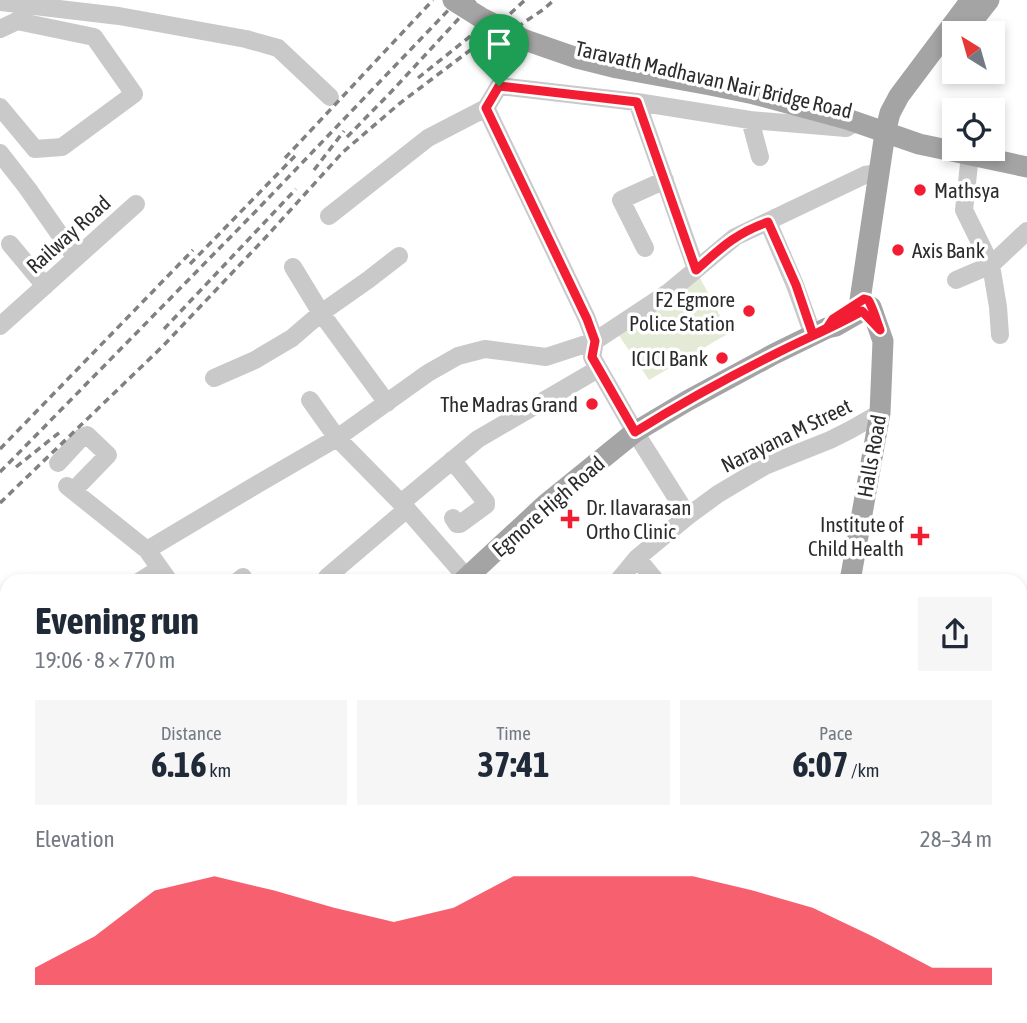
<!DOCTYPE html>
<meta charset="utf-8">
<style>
body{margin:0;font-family:"Asap Condensed",sans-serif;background:#f6f6f7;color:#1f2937;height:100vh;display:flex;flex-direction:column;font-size:26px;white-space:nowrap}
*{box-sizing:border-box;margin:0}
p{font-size:23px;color:#747a83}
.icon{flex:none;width:38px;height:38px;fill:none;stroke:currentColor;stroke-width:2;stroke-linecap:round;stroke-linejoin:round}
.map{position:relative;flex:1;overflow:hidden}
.sheet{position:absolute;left:0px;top:574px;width:1027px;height:450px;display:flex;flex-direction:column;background:#fff;border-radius:21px 21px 0 0;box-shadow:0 4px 10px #0003}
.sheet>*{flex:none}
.needle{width:46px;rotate:323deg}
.controls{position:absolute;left:942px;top:21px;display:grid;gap:14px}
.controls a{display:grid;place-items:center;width:63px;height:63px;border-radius:0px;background:#fff;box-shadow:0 4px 10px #0003;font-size:35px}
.pin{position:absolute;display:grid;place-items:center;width:60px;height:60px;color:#fff;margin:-72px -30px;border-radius:50% 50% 50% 0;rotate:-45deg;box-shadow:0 0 7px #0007}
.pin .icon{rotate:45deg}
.round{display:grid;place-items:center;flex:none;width:74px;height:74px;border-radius:0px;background:#f6f6f7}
.overview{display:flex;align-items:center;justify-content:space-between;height:119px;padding:0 35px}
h1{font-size:38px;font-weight:700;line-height:52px}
.metrics{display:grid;grid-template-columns:repeat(3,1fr);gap:10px;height:119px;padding:7px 35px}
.metrics div{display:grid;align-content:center;border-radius:0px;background:#f6f6f7;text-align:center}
.metrics b{font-size:35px;font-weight:700}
.metrics small{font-size:19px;font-weight:400}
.metrics p{font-size:19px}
.chart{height:196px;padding:14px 35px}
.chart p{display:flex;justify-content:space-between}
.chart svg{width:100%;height:126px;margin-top:7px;fill:#f31d33;opacity:.7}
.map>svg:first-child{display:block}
.green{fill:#e3ebd7}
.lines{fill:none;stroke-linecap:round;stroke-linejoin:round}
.minor{stroke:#c9c9c9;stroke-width:18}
.major{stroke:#a4a4a4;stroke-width:21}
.rail{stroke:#818181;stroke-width:3.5;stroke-dasharray:7 5;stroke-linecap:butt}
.major-bridge{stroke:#a4a4a4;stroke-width:21}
.route-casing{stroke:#fff;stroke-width:14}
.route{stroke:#f31d33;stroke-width:9}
.poi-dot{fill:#f31d33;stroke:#fff;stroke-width:2.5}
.labels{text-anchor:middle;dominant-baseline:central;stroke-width:7;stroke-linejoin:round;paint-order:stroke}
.street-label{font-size:21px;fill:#2c2c2c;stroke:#fff}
.poi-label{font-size:21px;fill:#2c2c2c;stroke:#fff;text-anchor:end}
</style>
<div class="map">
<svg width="1027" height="1023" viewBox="0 0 1027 1023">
<rect width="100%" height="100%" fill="#fff"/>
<path class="green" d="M698 274 729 333 649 380 618 334Z"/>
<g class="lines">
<path class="minor" d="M0 2 119 16 246 39 278 48 330 97
M0 29 17 21 94 37 134 94 62 147 35 149 0 107
M637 102 696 269
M486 108 587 319 595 341 592 357 635 432 688 516
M486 108 499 86 637 102 750 120 846 128 857 122
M750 120 760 157
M0 153 28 189 76 258
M970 155 964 210 991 265 998 307 1000 335
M329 216 428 138 486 108
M768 222 795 285 813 335
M10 244 45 286
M645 248 621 200 665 180
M293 267 321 313 387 403
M956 280 991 265 1027 231
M0 326 136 204
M214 378 255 360 292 338 321 313 368 280 399 256
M310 400 337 438 405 507 467 578
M452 460 486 502V505L460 524H457L453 518
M58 463 82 437 87 435 108 455 73 491
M67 486 147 550 169 581
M401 503 478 439 598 369
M147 550 256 485 337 438 428 373 458 356 485 349 546 357 595 341 669 292 735 237 865 175 878 173
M637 558 656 581
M327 577 407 509
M140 581 159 569
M238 581 243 577
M618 581 637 558 688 516 718 494 765 466 830 440 850 430 880 413
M0 672 7 665
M0 756 7 763
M0 808 7 816
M0 932 7 925
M450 1017 453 1023
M650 1017 654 1023
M84 1023 91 1017"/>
<path class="major" d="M963 33 989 0
M525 40 577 58 617 68 710 85 754 94 847 119 919 144 1027 167
M860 300 885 133 890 113 899 96 971 0
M463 581 545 505 635 432 687 401 774 354 827 328 836 326 862 311
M850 581 880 413 883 341 871 307
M0 784 7 791
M238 1017 242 1023
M258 1017 261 1023
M784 1023 785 1017"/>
<path class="rail" d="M477 54 544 9 554 0
M418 78 483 26
M347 137 391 92 476 0
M285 158 433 0
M314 170 344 131
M190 264 295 156
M164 329 296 189
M0 449 193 250
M16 467 60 432
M0 472 256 211 458 0
M0 503 163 346 266 237 343 152 399 104 473 48 525 0"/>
<path class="major-bridge" d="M453 0 480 17 525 40"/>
</g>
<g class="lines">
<g class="route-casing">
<path id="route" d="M499 86 486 108 587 319 595 341 592 357 635 432C680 404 727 378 775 354 804 339 834 327 862 311L880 330C877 322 872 305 868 300L864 299 833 319 827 328 813 335 796 285 768 222C736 233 721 248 696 270L637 102 499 86"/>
</g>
<use href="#route" class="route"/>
</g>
<g class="poi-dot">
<circle cx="920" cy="190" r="7"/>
<circle cx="898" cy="250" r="7"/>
<circle cx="749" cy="311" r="7"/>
<circle cx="722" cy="358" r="7"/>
<circle cx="592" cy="404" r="7"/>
<path d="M566.5 508.5h7v7h7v7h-7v7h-7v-7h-7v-7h7z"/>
<path d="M916.5 525.5h7v7h7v7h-7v7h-7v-7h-7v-7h7z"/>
</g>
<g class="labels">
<g class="street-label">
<text transform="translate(714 79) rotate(13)">Taravath Madhavan Nair Bridge Road</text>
<text transform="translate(68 234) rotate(-42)">Railway Road</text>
<text transform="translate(786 435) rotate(-26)">Narayana M Street</text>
<text transform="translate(871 456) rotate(-80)">Halls Road</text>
<text transform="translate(548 506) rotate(-41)">Egmore High Road</text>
</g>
<g class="poi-label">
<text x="934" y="190" text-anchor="start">Mathsya</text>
<text x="912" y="250" text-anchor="start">Axis Bank</text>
<text x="735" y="299">F2 Egmore<tspan x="735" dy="24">Police Station</tspan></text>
<text x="708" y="358">ICICI Bank</text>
<text x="578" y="404">The Madras Grand</text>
<text x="586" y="507" text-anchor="start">Dr. Ilavarasan<tspan x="586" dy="24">Ortho Clinic</tspan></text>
<text x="904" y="524">Institute of<tspan x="904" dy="24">Child Health</tspan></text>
</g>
</g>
</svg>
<div class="controls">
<a><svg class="needle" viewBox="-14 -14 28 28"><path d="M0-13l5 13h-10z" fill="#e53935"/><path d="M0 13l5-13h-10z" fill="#747a83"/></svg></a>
<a><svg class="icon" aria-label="locate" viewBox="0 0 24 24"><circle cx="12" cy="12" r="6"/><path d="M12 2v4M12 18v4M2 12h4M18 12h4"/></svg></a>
</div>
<div class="pin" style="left:499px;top:86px;background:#1e9e55"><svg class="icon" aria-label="arrive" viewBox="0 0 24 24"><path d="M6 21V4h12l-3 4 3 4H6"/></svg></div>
<section class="sheet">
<div class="overview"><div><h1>Evening run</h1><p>19:06 · 8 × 770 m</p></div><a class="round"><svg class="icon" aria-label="share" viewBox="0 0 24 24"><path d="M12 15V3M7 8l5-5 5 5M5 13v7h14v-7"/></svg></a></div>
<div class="metrics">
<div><p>Distance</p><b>6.16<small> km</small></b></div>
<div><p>Time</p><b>37:41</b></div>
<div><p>Pace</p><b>6:07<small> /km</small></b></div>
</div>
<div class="chart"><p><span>Elevation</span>28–34 m</p>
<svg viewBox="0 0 160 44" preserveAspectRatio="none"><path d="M0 44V38L10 27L20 11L30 6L40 11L50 17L60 22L70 17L80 6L90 6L100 6L110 6L120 11L130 17L140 27L150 38L160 38V44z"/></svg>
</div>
</section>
</div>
